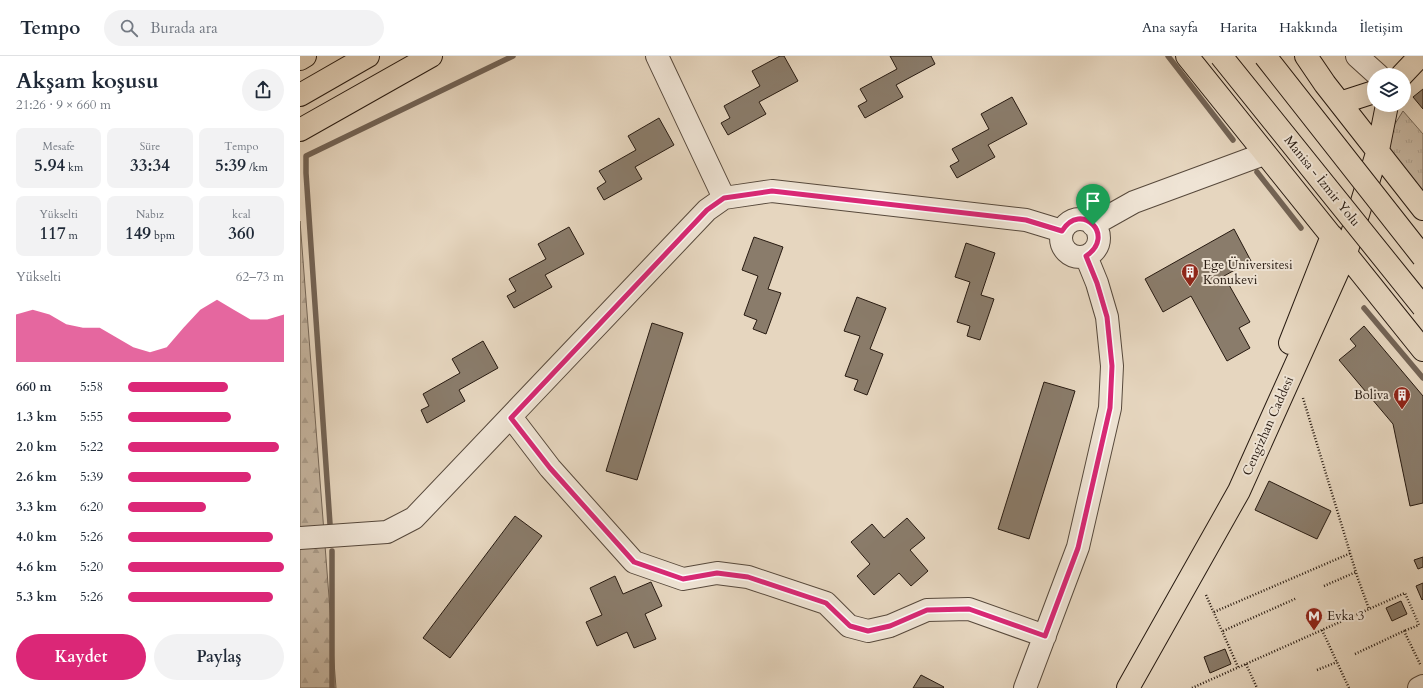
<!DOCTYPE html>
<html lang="tr">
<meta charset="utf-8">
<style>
body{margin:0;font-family:Cardo,serif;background:#f2f2f3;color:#1f2937;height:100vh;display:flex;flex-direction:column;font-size:15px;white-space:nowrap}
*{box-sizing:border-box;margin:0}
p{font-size:13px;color:#747a83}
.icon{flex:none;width:22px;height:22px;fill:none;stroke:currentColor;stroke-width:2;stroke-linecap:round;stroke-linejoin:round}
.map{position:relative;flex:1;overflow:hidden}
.panel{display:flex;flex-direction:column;background:#fff;width:300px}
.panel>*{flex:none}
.tools{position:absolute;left:1067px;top:12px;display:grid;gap:8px}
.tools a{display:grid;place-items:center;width:44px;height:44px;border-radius:50%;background:#fff;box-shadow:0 4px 16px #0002;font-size:20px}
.pin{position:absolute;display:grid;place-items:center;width:34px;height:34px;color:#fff;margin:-41px -17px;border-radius:50% 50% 50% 0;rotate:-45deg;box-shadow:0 0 4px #0007}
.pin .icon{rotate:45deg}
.round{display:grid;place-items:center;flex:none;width:42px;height:42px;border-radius:21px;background:#f2f2f3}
.overview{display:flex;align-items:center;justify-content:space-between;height:68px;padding:0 16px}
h1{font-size:22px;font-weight:800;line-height:30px}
.metrics{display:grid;grid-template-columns:repeat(3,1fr);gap:6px;height:68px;padding:4px 16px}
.metrics div{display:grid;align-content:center;border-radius:8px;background:#f2f2f3;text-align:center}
.metrics b{font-size:17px;font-weight:800}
.metrics small{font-size:11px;font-weight:400}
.metrics p{font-size:11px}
.chart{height:112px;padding:8px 16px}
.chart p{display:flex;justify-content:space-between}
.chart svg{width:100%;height:72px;margin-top:4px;fill:#db2777;opacity:.7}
.cta{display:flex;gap:8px;margin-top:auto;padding:8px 16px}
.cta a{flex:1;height:46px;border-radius:24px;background:#db2777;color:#fff;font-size:16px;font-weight:800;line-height:46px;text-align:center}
.cta a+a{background:#f2f2f3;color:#1f2937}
ul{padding:0 16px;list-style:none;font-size:13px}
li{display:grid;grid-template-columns:64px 48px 1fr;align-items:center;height:30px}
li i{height:10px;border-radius:5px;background:#db2777}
header{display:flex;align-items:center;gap:24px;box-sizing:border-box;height:56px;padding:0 20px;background:#fff;border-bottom:1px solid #e0e1e3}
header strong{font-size:19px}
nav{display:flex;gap:22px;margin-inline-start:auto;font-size:14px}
.search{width:280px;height:36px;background:#f2f2f3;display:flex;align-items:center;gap:10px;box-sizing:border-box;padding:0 14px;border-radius:22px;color:#747a83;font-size:15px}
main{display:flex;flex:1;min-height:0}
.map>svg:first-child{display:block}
.forest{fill:url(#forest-firs);stroke:#766859}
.park{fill:url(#park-tufts);stroke:#766859}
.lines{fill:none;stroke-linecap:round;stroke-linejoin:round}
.stream{stroke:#736456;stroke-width:5.5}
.building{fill:#8a7c6b;stroke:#271a11}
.minor-casing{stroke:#57493c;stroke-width:24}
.major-casing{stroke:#271a11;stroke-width:24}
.highway-casing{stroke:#271a11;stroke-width:24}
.path{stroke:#271a11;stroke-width:2.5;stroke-dasharray:1 2;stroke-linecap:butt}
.minor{stroke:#efe4d5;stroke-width:22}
.major{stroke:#e6d6bf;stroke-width:22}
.highway{stroke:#e6d6bf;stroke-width:22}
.highway-bridge-casing{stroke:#271a11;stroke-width:24;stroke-linecap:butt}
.highway-bridge{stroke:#e6d6bf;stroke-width:22}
.route-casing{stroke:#fff;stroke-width:8}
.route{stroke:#db2777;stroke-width:5}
.labels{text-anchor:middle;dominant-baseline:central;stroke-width:4;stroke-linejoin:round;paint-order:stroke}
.street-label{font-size:13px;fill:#271a11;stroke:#efe4d5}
.poi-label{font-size:13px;fill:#271a11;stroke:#efe4d5;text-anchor:start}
</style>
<header>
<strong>Tempo</strong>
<div class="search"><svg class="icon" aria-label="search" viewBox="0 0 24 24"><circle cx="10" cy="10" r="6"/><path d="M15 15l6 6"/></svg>Burada ara</div>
<nav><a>Ana sayfa</a><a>Harita</a><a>Hakkında</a><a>İletişim</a></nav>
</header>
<main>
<section class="panel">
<div class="overview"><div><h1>Akşam koşusu</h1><p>21:26 · 9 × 660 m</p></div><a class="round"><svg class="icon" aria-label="share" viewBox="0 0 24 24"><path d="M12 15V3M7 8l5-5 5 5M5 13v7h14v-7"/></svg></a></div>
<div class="metrics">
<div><p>Mesafe</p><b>5.94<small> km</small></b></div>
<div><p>Süre</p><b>33:34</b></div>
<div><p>Tempo</p><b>5:39<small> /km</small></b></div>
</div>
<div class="metrics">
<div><p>Yükselti</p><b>117<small> m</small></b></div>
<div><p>Nabız</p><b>149<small> bpm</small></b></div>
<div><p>kcal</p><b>360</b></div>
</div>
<div class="chart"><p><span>Yükselti</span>62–73 m</p>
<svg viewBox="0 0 160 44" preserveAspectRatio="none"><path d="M0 44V15L10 12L20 15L30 21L40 23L50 23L60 29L70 35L80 38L90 35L100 23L110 12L120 6L130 12L140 18L150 18L160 15V44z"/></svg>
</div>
<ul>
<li><b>660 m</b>5:58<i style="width:64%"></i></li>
<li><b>1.3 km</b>5:55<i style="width:66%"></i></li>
<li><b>2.0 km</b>5:22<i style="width:97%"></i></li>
<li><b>2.6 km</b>5:39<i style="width:79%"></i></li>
<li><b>3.3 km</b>6:20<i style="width:50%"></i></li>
<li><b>4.0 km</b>5:26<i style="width:93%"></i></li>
<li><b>4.6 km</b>5:20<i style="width:100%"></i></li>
<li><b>5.3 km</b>5:26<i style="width:93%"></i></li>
</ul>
<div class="cta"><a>Kaydet</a><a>Paylaş</a></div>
</section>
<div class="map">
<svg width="1123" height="632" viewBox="0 0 1123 632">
<defs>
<pattern id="forest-firs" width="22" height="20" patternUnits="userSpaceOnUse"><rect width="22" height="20" fill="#c6b6a1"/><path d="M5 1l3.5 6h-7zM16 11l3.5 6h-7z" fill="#aa9c8a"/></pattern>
<pattern id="park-tufts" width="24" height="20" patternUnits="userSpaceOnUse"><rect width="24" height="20" fill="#c6b6a1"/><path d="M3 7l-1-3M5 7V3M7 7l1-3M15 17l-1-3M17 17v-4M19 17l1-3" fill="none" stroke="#aa9c8a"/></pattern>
</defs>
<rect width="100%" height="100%" fill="#e6d6bf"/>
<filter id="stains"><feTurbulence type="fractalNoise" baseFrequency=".005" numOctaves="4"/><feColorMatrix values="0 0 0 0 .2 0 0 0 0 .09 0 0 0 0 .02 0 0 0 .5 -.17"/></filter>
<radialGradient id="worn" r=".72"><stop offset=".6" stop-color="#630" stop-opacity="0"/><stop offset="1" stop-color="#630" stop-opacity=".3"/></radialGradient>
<path class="forest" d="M0 165 36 632H0Z"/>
<path class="park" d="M1103 55 1123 78V142L1083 87Z"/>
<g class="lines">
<path class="stream" d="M868 0 933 84
M957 116 1001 172
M1064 252 1123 322
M30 468 6 117V100L213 0
M32 495V632"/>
</g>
<path class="building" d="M480 0H484L498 25 459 46 466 58 428 79 421 67 430 62 424 50 460 30 452 15Z
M590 0H631L635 8 596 29 603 41 565 62 558 50 567 45 560 33 597 13Z
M1123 33V53L1113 41Z
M712 41 727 68 688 89 695 101 657 122 650 110 659 105 652 93 689 73 681 58Z
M359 62 374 89 335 111 342 123 304 144 297 132 306 126 299 115 336 94 328 80Z
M269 171 284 198 245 219 252 231 214 252 207 240 216 235 209 223 246 203 238 188Z
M934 173 951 205 924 220 950 266 939 272 950 292 927 305 891 240 863 256 845 223Z
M454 181 483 191 468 233 481 237 466 278 453 273 457 264 444 259 458 220 442 214Z
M666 187 695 197 681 239 694 243 680 284 667 280 670 270 657 266 670 226 655 221Z
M557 241 586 252 570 293 583 298 567 339 554 334 558 324 545 320 560 280 544 275Z
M352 267 383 277 337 424 306 415Z
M1064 270 1123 340V447L1110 450 1093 368 1039 304 1056 290 1050 283Z
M183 285 198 312 159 334 165 345 127 367 121 354 129 350 123 338 160 317 152 303Z
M744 326 775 335 729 483 698 473Z
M969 425 1031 455 1017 483 955 454Z
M215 460 242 480 150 602 123 582Z
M607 462 625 482 610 494 628 515 611 530 599 517 574 539 557 520 570 508 551 486 572 468 584 482Z
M1123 501V511L1118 513 1114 504Z
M315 520 323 538 351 526 362 550 345 558 356 583 334 592 327 576 297 590 286 566 302 559 290 532Z
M1123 527V543L1122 544 1116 530Z
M1101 545 1107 558 1092 565 1086 552Z
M925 593 931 608 910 617 904 601Z
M621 619 644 631 643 632H613Z"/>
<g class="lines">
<g class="minor-casing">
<path id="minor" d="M357 0 424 142
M1057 0 1078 19
M761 182a19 19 0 1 1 38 0a19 19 0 1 1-38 0Z
M793 169 834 146 964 98
M211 361 250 412 334 506 383 523 417 517 448 521 526 547 549 570 568 575 590 570 627 554 669 553 745 580
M0 482 87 476 114 462 407 154 424 142 472 135 726 164 762 175
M725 632 778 491 810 352 812 310 807 261 797 227 786 200
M1119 632 1123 630"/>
</g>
<g class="major-casing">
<path id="major" d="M887 0 1123 294
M1006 0 1025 28 1123 153
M1102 19 1120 0
M1040 47 1074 36
M0 74 131 0
M990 287 1032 180
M828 632 939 435 1046 197 1078 94 1087 49"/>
</g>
<g class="highway-casing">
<path id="highway" d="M0 3 5 0
M0 39 68 0"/>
</g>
<path class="path" d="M1003 342 1058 523 1069 553
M1024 530 1056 516
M906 539 938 611
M914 556 1051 497
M1022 574 1049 632
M923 575 997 542
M1055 598 1104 575 1121 610
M946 608 957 632
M1017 614 1037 606
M892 632 1105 537 1119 569 1104 575"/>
<use href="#minor" class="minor"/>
<use href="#major" class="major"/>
<use href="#highway" class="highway"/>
<g class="highway-bridge-casing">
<path id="highway-bridge" d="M921 0 1123 251
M965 0 1123 201"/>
</g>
<use href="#highway-bridge" class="highway-bridge"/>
</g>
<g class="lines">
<g class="route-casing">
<path id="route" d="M472 135 726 164 762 175C781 144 817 180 786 200L797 227 807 261 812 310 810 352 778 492 745 580 669 553 627 554 590 570 568 575 550 570 526 547 448 521 417 517 383 523 334 506 250 412 211 362 407 154 424 142Z"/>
</g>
<use href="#route" class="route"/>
</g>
<defs>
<g id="building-pin" transform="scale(0.9)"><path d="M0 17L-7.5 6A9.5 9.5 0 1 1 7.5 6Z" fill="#8f2418" stroke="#efe4d5"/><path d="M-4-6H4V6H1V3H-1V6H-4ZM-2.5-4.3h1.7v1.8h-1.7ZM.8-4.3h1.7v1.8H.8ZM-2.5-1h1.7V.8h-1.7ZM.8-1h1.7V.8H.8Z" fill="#fff"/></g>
<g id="metro-pin" transform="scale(0.9)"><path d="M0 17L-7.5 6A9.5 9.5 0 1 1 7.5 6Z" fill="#8f2418" stroke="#efe4d5"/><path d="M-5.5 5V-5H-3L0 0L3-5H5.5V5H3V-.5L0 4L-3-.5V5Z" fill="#fff"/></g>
</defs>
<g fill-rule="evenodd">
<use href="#building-pin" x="890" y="216"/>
<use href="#building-pin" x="1102" y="339"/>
<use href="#metro-pin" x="1014" y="560"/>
</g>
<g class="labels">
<g class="street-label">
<text transform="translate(1022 125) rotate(51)">Manisa - İzmir Yolu</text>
<text transform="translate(968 370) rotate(-66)">Cengizhan Caddesi</text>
</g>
<g class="poi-label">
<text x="903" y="209">Ege Üniversitesi<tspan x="903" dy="15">Konukevi</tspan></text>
<text x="1089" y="339" text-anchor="end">Boliva</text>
<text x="1027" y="560">Evka 3</text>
</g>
</g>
<rect width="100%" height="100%" filter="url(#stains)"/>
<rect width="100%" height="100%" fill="url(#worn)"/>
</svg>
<div class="tools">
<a><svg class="icon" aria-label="layers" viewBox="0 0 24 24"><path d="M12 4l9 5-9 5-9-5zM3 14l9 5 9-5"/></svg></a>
</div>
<div class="pin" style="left:793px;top:169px;background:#1e9e55"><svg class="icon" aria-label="arrive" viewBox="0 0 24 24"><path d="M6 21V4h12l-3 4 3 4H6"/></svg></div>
</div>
</main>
